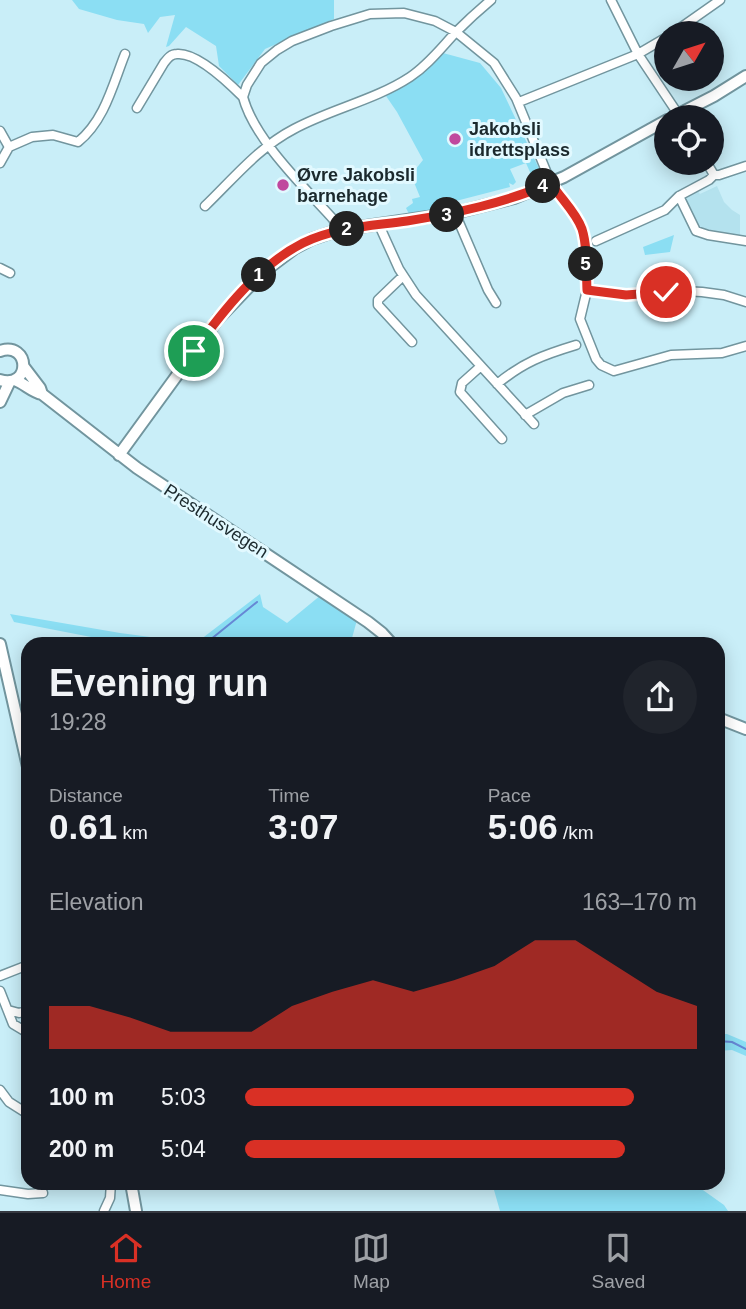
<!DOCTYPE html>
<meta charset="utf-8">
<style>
body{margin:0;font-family:Helvetica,sans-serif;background:#20242c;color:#f1f3f6;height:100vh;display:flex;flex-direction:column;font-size:26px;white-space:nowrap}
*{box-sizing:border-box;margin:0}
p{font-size:23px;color:#9ea1a6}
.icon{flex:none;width:38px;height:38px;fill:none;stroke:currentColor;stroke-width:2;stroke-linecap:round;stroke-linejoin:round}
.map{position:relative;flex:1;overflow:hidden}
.details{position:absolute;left:21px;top:637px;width:704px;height:553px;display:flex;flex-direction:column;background:#171b24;border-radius:21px;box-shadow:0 4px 18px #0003}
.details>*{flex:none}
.needle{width:46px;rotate:51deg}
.tools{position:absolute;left:654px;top:21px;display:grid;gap:14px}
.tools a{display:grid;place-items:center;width:70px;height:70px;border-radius:50%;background:#171b24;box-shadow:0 4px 18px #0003;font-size:35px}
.pin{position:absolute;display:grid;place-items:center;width:60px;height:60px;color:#fff;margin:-30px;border:4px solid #fff;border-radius:50%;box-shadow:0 2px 7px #0007}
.km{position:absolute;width:35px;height:35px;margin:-18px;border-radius:50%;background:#222;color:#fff;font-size:19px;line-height:35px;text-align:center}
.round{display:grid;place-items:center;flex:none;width:74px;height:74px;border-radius:37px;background:#20242c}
.overview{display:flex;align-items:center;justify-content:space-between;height:119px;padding:0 28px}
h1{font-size:38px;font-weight:700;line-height:52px}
.metrics{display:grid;grid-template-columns:repeat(3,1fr);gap:10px;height:119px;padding:7px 28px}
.metrics div{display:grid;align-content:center}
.metrics b{font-size:35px;font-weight:700}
.metrics small{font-size:19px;font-weight:400}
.metrics p{font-size:19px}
.chart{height:196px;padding:14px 28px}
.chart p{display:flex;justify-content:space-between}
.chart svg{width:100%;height:126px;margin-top:7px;fill:#d93025;opacity:.7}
ul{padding:0 28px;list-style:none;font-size:23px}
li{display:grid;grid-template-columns:112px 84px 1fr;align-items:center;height:52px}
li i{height:18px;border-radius:9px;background:#d93025}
.tab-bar{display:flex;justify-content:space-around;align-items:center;height:98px;border-top:2px solid #363941;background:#171b24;font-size:19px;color:#9ea1a6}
.tab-bar a{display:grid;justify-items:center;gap:4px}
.tab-bar .selected{color:#d93025}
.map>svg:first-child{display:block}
.built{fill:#b4e2ee}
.green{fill:#8bdef3}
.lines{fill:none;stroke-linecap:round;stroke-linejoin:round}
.stream{stroke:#6687d5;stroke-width:2}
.street-casing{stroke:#72959e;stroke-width:11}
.secondary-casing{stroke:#72959e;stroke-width:14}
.street{stroke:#fff;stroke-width:8}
.secondary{stroke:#fff;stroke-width:10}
.route-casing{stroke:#fff;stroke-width:14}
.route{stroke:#d93025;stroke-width:9}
.poi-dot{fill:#c0489e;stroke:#e2f9ff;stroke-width:2.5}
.labels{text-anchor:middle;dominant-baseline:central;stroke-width:6;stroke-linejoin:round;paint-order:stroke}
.poi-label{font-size:18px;font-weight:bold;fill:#1b292d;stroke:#e2f9ff;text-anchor:start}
.street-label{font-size:18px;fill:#1b292d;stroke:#e2f9ff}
</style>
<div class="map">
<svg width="746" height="1211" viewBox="0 0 746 1211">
<rect width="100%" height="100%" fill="#c9eef8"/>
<path class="built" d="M717 186 724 202 732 210 740 215V236L700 228 685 201 688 196 697 190 700 194Z"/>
<path class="green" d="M72 0H334V19L265 49 238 85 219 66 216 46 186 27 169 46 166 47 175 15 160 17 148 33 144 24 117 20 79 9Z
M443 53 480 63 501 88 543 177 533 179 526 163 510 169 516 182 513 185 509 183 510 187 452 202 449 209 410 216 406 208 413 203 412 199 420 197 411 175 423 160 397 112 386 96 424 72Z
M674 235 670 252 645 255 643 247Z
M260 594 263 607 287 623 321 595 357 620 352 638 348 644H314L309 641 307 644H127L14 622 10 614 120 633 196 643Z
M718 1034H727L746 1042V1056L732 1050 718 1051Z
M492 1183H693L724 1205 728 1211H500Z"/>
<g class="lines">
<path class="stream" d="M205 644 257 602
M718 1041 732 1042 746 1049"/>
<g class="street-casing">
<path id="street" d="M611 0 638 54 680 117
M673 33 720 0
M243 97 247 85 261 63 277 50 292 41 331 26 370 14 404 13 435 21 456 32 494 63 516 98 551 183 577 220 582 230 585 245 587 290 580 319 596 359 601 365 614 371 671 355 722 353 746 346
M243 97C254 139 304 187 333 219L339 230
M519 102 638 54 667 37
M137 108 164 63C168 58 171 54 177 54 197 52 230 84 243 97
M0 131 9 147
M0 163 9 147 32 137 53 135 78 142C105 120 113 84 125 54
M707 163 714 175
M746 166 719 175H714L709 180 679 196 696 231 708 235 746 241
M205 206C233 179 259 147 294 129 331 109 375 100 410 77 428 65 441 48 456 32 467 21 479 10 491 0
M455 213 488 290 496 303
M379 225 399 269 416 295 534 424
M596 241 665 210 679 196
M0 268 10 273
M403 276 378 300V305L412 342
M587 290 626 295 681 291 702 292 724 295 746 302
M481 366 462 383 460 392 502 439
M497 384C524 362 543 355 576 345
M525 415 563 393 589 385
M0 976 28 965
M0 991 13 1024 28 1033
M8 1010 19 1013 28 1011
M0 1090 9 1102 28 1114
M0 1190 28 1194 43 1193
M104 1211 110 1198 111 1183"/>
</g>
<g class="secondary-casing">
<path id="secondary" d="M673 117 714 96 746 76
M0 351C30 341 32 389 0 380
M24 367 40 388 42 394
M15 380C25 384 32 392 42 394L137 468 368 622 382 633 392 644
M0 402 10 381
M119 455 218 319 262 273 295 248 312 239 339 230 455 213 514 198 564 177 667 120
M0 644 28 767
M718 718 746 729
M131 1183 136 1211"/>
</g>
<use href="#street" class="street"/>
<use href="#secondary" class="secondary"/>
</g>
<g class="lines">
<g class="route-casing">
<path id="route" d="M194 351C222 312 259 265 303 243 336 227 372 226 407 221 457 213 505 203 551 183 560 198 576 212 582 229 588 248 586 271 587 290L626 295 666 292"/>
</g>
<use href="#route" class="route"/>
</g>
<g class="poi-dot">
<circle cx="455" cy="139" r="7"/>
<circle cx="283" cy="185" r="7"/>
</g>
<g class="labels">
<g class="poi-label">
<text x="469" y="129">Jakobsli<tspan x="469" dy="21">idrettsplass</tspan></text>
<text x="297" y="175">Øvre Jakobsli<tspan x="297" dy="21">barnehage</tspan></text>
</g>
<g class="street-label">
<text transform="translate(216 521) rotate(33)">Presthusvegen</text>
</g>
</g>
</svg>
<div class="tools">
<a><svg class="needle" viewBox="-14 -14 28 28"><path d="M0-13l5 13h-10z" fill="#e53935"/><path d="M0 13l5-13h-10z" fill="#9ea1a6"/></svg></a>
<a><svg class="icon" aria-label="locate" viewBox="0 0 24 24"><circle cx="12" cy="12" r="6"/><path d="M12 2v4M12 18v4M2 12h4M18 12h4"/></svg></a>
</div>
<div class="pin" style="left:194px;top:351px;background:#1e9e55"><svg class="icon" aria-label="arrive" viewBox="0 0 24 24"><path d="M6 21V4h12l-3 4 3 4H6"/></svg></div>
<div class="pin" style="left:666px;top:292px;background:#d93025"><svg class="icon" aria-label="check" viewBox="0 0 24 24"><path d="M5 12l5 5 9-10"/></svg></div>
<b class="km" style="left:259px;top:275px">1</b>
<b class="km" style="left:347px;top:229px">2</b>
<b class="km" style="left:447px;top:215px">3</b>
<b class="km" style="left:543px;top:186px">4</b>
<b class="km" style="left:586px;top:264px">5</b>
<section class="details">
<div class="overview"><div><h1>Evening run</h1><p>19:28</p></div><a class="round"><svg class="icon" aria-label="share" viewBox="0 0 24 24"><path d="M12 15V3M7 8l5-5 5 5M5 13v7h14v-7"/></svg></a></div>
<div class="metrics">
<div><p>Distance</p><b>0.61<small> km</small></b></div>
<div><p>Time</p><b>3:07</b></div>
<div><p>Pace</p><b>5:06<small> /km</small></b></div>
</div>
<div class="chart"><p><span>Elevation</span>163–170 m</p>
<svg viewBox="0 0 160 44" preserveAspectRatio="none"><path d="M0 44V29L10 29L20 33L30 38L40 38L50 38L60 29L70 24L80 20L90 24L100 20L110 15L120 6L130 6L140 15L150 24L160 29V44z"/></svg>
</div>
<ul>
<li><b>100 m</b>5:03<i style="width:86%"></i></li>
<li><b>200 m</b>5:04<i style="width:84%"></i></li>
</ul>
</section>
</div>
<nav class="tab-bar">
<a class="selected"><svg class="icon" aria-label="home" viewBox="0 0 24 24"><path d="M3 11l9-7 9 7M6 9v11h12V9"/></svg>Home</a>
<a><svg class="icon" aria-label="map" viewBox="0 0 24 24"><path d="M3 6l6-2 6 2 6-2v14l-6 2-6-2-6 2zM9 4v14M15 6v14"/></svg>Map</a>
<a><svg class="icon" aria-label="saved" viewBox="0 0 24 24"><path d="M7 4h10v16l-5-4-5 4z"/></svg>Saved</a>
</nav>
